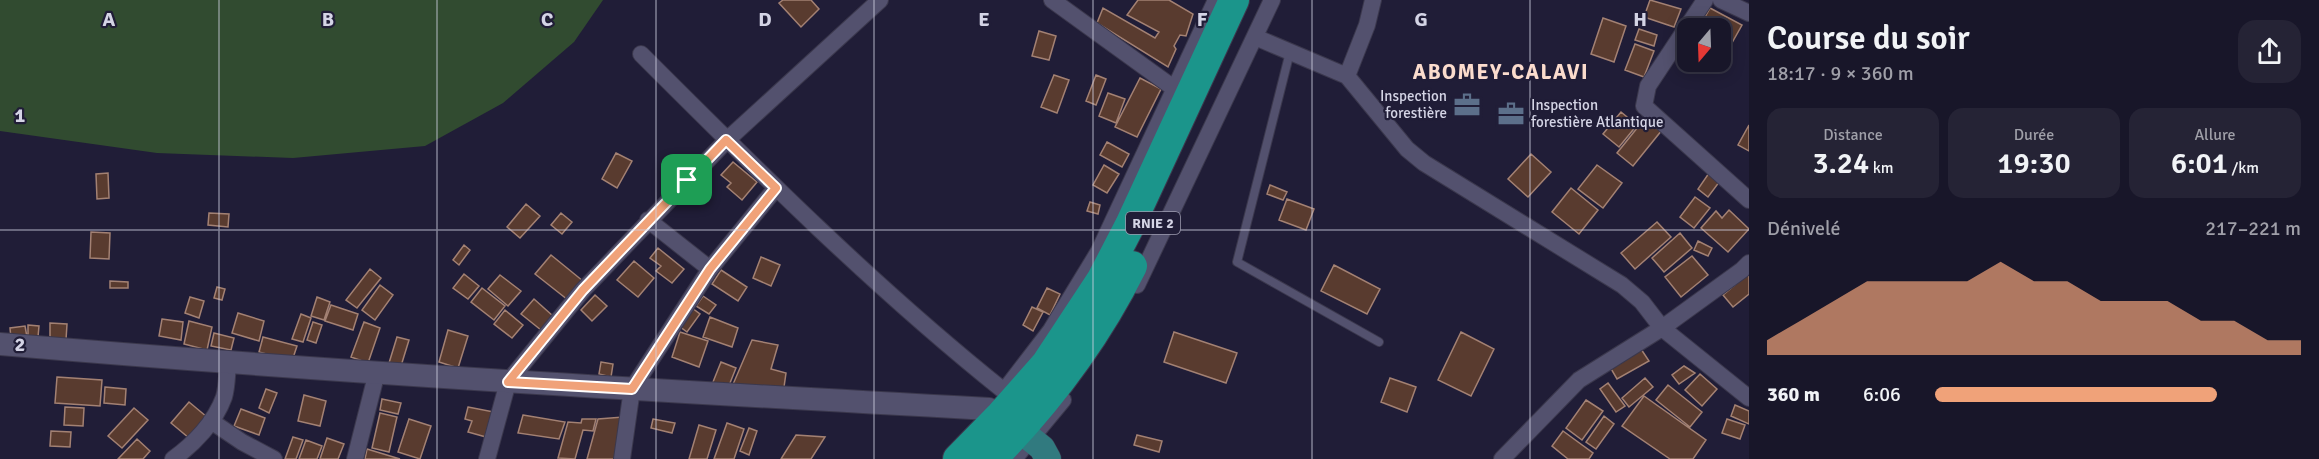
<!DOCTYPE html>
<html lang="fr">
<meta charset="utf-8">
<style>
body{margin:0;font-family:Signika,sans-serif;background:#252335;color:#f1f3f6;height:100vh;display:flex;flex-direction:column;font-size:22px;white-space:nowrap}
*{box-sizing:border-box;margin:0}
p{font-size:20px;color:#9f9fa8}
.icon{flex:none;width:33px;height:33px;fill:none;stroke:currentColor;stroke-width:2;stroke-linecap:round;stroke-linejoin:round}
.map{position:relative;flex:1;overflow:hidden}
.panel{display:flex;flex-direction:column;background:#181629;width:570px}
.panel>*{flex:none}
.needle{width:39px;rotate:199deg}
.controls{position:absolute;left:1677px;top:18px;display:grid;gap:12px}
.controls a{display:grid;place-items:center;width:54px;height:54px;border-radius:12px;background:#181629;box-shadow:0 3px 15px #0003,0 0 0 2px #363546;font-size:30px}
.pin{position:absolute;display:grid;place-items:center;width:51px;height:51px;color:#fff;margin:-26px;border-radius:12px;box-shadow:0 3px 9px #0006}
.round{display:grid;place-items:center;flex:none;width:63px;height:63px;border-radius:18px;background:#252335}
.summary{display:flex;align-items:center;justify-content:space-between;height:102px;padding:0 18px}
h1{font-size:33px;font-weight:600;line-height:45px}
.figures{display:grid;grid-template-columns:repeat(3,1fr);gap:9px;height:102px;padding:6px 18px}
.figures div{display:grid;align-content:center;border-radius:15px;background:#252335;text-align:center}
.figures b{font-size:30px;font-weight:600}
.figures small{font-size:16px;font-weight:400}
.figures p{font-size:16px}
.chart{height:168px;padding:12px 18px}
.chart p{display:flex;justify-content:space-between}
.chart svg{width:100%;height:108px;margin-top:6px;fill:#f0a279;opacity:.7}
ul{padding:0 18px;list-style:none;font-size:20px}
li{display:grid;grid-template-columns:96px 72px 1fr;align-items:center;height:45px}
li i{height:15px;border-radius:8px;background:#f0a279}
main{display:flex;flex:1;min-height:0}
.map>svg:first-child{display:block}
.green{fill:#314b30}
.building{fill:#593b2f;stroke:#a38173;stroke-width:1.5}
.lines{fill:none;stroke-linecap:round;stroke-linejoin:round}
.lane-casing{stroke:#3b384d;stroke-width:10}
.street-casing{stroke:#3b384d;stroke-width:18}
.secondary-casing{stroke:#3b384d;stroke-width:24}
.primary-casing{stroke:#3b384d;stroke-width:27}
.highway-casing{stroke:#3b384d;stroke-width:32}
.lane{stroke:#53516e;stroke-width:8}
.street{stroke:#53516e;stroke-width:16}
.secondary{stroke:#53516e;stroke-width:22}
.primary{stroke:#317a7f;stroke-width:26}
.highway{stroke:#1b958b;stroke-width:30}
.route-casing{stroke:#fff;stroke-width:12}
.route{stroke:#f0a279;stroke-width:8}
.grid{fill:none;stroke:#d4d4e5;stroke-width:1.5;stroke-opacity:0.55}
.labels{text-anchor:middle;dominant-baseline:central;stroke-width:4.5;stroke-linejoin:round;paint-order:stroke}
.shield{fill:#201d37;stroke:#9e9db1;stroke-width:1.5}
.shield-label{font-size:14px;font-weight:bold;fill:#d4d4e5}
.poi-label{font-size:15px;fill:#d4d4e5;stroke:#201d37;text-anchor:end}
.district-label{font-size:21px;font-weight:bold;letter-spacing:1.5px;fill:#fbdccd;stroke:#201d37}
.grid-label{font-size:20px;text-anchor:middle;font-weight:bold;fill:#d4d4e5;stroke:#201d37;stroke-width:4.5;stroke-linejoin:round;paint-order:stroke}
</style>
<main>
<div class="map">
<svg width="1749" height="459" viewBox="0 0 1749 459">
<rect width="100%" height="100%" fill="#201d37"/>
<path class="green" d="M0 0H603L574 42 503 103 425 146 293 158 157 153 0 131Z"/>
<path class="building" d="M783 0H811L819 9 801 27 779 3Z
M1138 0H1169L1193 14 1186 36 1180 35 1174 46 1176 49 1168 67 1097 23 1103 8 1155 38 1159 32 1127 15Z
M1650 0 1681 9 1674 27 1644 17Z
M1710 8 1742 25 1720 64 1716 62H1720V28H1699Z
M1603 18 1626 26 1614 62 1591 54Z
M1639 29 1657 35 1654 46 1635 40Z
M1039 31 1056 36 1049 60 1032 56Z
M1635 44 1654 51 1644 77 1625 70Z
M1054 75 1069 80 1057 113 1041 107Z
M1096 75 1106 79 1096 105 1086 101Z
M1140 78 1161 89 1137 137 1115 127Z
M1108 93 1125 99 1116 123 1099 116Z
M1621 112 1637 125 1619 147 1603 134Z
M1646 117 1662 130 1633 166 1617 153Z
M1749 125V151L1738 145Z
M1107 142 1129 154 1122 167 1100 155Z
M616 153 632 161 617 188 602 179Z
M1531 154 1551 172 1528 197 1508 179Z
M733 162 757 182 742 200 727 187 731 183 721 175Z
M1104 165 1119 174 1107 193 1093 185Z
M1597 165 1622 183 1603 208 1578 189Z
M108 173 109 198 97 199 96 174Z
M1709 173 1720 181 1708 197 1698 189Z
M1270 185 1287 192 1283 200 1267 194Z
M1571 188 1598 210 1579 234 1552 212Z
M1695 197 1710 208 1694 228 1680 217Z
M1287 199 1314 209 1306 230 1279 220Z
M1090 202 1100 205 1098 214 1087 211Z
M526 204 540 216 520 238 507 227Z
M1729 210 1749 229 1728 252 1701 228 1716 211 1722 218Z
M209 213 229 214 228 227 208 225Z
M561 213 572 222 562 234 551 225Z
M1657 222 1671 237 1635 269 1621 253Z
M91 232 110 233 109 259 90 258Z
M1680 233 1692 248 1664 272 1652 258Z
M1698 241 1712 248 1708 256 1694 250Z
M464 245 470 250 459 265 453 260Z
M658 248 684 269 672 283 656 271 661 266 650 258Z
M551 255 583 281 568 300 535 274Z
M1692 256 1708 275 1681 297 1665 277Z
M761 257 780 265 771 286 753 278Z
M634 261 654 278 638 297 617 280Z
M1334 265 1380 289 1367 314 1321 291Z
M370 269 381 278 357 308 346 300Z
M721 270 747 287 738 301 712 284Z
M1749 273V294L1733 307 1723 295Z
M464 274 479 286 468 299 453 288Z
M500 275 521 291 508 306 488 289Z
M110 281 128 282V288H110Z
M380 285 393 295 375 320 362 310Z
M217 287 225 289 222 300 214 298Z
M482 288 505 306 494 320 471 302Z
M1047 288 1060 294 1050 315 1037 308Z
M595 295 607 306 592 321 581 310Z
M703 296 716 305 709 314 696 306Z
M190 297 204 301 199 318 185 313Z
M317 297 330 302 324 320 311 316Z
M534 299 553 316 541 330 521 314Z
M331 305 358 314 353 330 325 321Z
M1032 307 1043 312 1033 331 1023 325Z
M692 308 700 314 687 332 679 326Z
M505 310 523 325 512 338 494 324Z
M238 313 264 321 259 341 232 333Z
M301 314 311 318 303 342 292 339Z
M710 317 738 328 732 347 703 337Z
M162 319 183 322 181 340 159 336Z
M189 321 212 327 207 350 184 344Z
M313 322 322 325 316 343 307 340Z
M364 322 380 328 368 363 351 357Z
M50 323 67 324 66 340 50 339Z
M28 325 39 326 38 337 28 336Z
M25 326 27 337 11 339 10 328Z
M448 330 468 336 458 368 439 362Z
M680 332 708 341 699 367 672 357Z
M1174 332 1237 353 1226 383 1164 362Z
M1461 332 1494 349 1471 396 1438 380Z
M214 333 234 338 231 350 211 346Z
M263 337 297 346 292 361 259 352Z
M397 337 409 340 401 366 389 363Z
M752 340 778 345 771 369 786 373 783 394 731 389Z
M1641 349 1649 361 1617 379 1610 367Z
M601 362 613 364 611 377 599 374Z
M721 362 736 368 728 388 711 387Z
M1684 366 1695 373 1679 384 1672 375Z
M1700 374 1717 389 1702 406 1685 390Z
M57 377 102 380 100 406 55 403Z
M1390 378 1416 387 1407 412 1381 402Z
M1645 378 1653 387 1629 407 1622 398Z
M1608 383 1625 406 1616 412 1600 389Z
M1668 385 1702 412 1690 427 1656 400Z
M105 387 126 389 125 405 104 403Z
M266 389 277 393 269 413 259 408Z
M304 395 326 401 320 426 298 421Z
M1644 396 1706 440 1693 459H1670L1622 426Z
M382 399 401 403 398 414 380 410Z
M1586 400 1603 411 1582 440 1566 428Z
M189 402 207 417 189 438 171 423Z
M1735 405 1749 411V424L1731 416Z
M65 407 84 408 83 426 64 425Z
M468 407 494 412 486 437 468 432 472 421 465 419Z
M134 408 148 420 122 448 108 436Z
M241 409 265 418 259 435 234 426Z
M380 413 397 417 389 452 372 448Z
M523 415 565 422 559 439 518 433Z
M1604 416 1614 424 1596 449 1586 442Z
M623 417 618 459H587L598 419Z
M409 419 431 426 420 459 398 452Z
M582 419H596L593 431 583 430 575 459 558 458 568 422 581 423Z
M653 419 675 423 672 433 651 428Z
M1727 419 1745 425 1740 439 1722 433Z
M727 423 744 429 734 459H714Z
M699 425 716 430 707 459H689Z
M749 428 757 431 749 455 740 451Z
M51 431 71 432 70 447 50 446Z
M1563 431 1593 453 1589 459H1568L1552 446Z
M796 435 825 437 811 459H781Z
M1137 435 1162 441 1159 452 1134 445Z
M293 437 303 440 296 459H285Z
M327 438 344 444 338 459H320Z
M137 439 150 451 143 459H118Z
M306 440 322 446 317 459H299Z
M367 449 400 459H365Z"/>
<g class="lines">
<g class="lane-casing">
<path id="lane" d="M1290 52 1237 262 1379 342"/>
</g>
<g class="street-casing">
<path id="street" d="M1052 0 1175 89
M1705 0 1648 86 1644 106 1749 200
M1721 0 1749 13
M1255 37 1347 76 1407 149 1424 163 1622 285 1642 302 1662 328 1749 398
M641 54C757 170 875 288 1004 391
M1347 76 1367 25 1373 0
M648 220 710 269
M1137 285 1272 0
M1008 386 1051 330 1099 251 1216 0
M211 421 242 442 274 459
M173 459C194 444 215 422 224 397 227 387 227 374 228 364
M355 459 377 372
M487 459 508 382 583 290 727 140 880 0
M622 459 632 389 710 269 776 188
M1014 459 1063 400
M1502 459 1579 380 1662 328 1742 270 1749 263"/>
</g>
<g class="secondary-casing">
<path id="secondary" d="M0 344C329 372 659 391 989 409L1001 415"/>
</g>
<g class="primary-casing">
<path id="primary" d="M1005 418 1042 448 1048 459"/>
</g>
<g class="highway-casing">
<path id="highway" d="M958 459 1001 415 1046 364 1102 279 1130 225 1234 0
M992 459C1048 402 1096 338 1132 266"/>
</g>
<use href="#lane" class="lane"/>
<use href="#street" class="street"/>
<use href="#secondary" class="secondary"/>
<use href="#primary" class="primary"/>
<use href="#highway" class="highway"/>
</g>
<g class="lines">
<g class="route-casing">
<path id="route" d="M726 140 776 188 710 269 632 389 508 382 583 290Z"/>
</g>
<use href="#route" class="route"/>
</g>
<path class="grid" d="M219 0V459M437 0V459M656 0V459M874 0V459M1093 0V459M1312 0V459M1530 0V459M0 230H1749"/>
<defs>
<g id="office-bare" transform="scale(2.07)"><path d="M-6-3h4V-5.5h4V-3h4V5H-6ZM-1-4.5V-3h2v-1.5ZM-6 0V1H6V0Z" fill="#5c6f8a" stroke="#201d37" stroke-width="2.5" paint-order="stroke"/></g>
</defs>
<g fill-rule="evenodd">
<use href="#office-bare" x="1467" y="105"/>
<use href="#office-bare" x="1511" y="114"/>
</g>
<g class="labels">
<rect class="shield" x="1126" y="212" width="54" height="22" rx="4.5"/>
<g class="shield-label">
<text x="1153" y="223">RNIE 2</text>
</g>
<g class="poi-label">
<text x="1447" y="96">Inspection<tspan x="1447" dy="17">forestière</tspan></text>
<text x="1531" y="105" text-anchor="start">Inspection<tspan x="1531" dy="17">forestière Atlantique</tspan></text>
</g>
<g class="district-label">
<text x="1501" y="72">ABOMEY-CALAVI</text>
</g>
</g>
<g class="grid-label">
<text x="109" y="26">A</text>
<text x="328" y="26">B</text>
<text x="547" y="26">C</text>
<text x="765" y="26">D</text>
<text x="984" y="26">E</text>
<text x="1202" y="26">F</text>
<text x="1421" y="26">G</text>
<text x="1640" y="26">H</text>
<text x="20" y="122">1</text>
<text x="20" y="351">2</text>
</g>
</svg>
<div class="controls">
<a><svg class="needle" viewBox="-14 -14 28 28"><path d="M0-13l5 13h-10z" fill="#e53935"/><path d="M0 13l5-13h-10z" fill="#9f9fa8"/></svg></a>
</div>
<div class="pin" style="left:687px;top:180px;background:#1e9e55"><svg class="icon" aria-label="arrive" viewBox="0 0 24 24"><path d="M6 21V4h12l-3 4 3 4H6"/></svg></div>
</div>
<section class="panel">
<div class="summary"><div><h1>Course du soir</h1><p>18:17 · 9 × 360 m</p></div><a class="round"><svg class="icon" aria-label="share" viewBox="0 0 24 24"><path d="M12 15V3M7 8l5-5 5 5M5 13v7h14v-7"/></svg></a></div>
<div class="figures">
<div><p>Distance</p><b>3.24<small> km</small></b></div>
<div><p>Durée</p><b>19:30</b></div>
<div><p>Allure</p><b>6:01<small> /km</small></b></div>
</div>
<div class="chart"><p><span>Dénivelé</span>217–221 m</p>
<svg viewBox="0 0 160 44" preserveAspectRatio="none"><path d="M0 44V38L10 30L20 22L30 14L40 14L50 14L60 14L70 6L80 14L90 14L100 22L110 22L120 22L130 30L140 30L150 38L160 38V44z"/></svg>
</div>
<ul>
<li><b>360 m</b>6:06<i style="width:77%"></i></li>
</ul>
</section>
</main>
